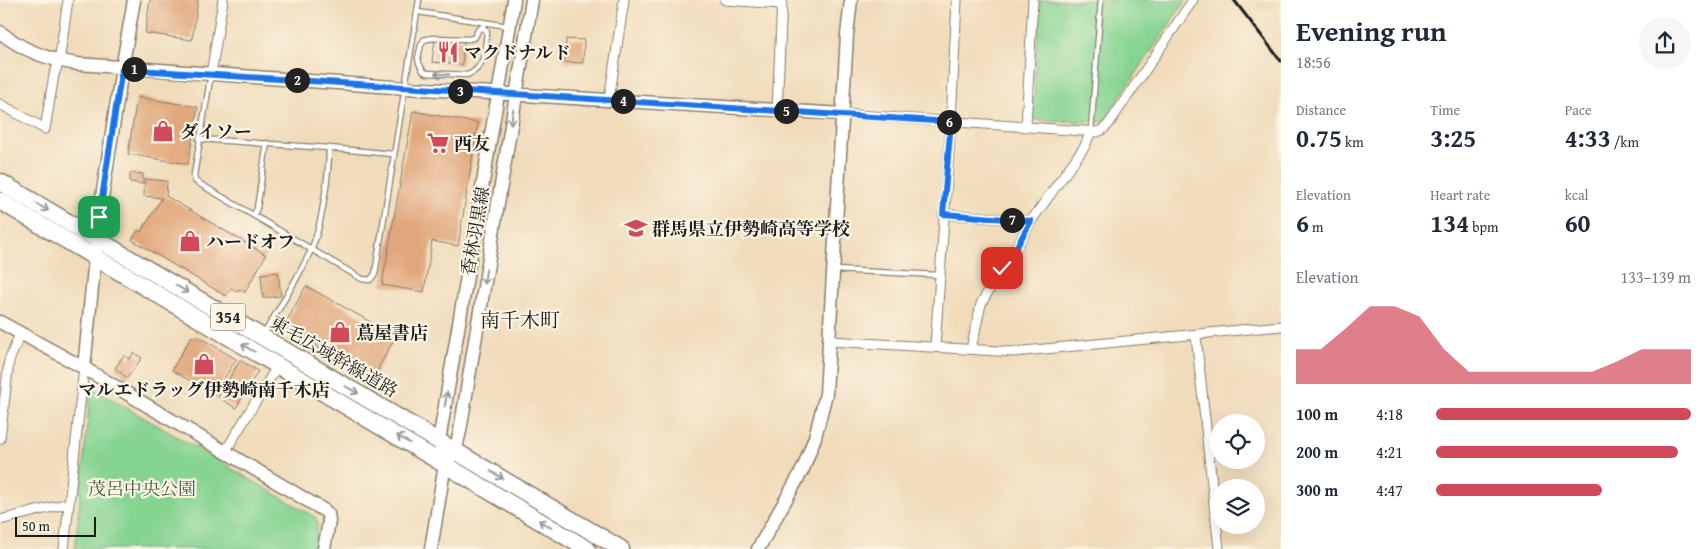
<!DOCTYPE html>
<meta charset="utf-8">
<style>
body{margin:0;font-family:"Gentium Book Plus","Noto Serif JP",serif;background:#f6f6f7;color:#1f2937;height:100vh;display:flex;flex-direction:column;font-size:19px;white-space:nowrap}
*{box-sizing:border-box;margin:0}
p{font-size:16px;color:#747a83}
.icon{flex:none;width:28px;height:28px;fill:none;stroke:currentColor;stroke-width:2;stroke-linecap:round;stroke-linejoin:round}
.map{position:relative;flex:1;overflow:hidden}
.details{display:flex;flex-direction:column;background:#fff;width:425px}
.details>*{flex:none}
.tools{position:absolute;left:1210px;top:414px;display:grid;gap:10px}
.tools a{display:grid;place-items:center;width:55px;height:55px;border-radius:50%;background:#fff;box-shadow:0 5px 20px #0002;font-size:25px}
.scale{position:absolute;left:15px;bottom:12px;width:81px;box-sizing:border-box;padding-left:5px;border:2px solid #1c1c1c;border-top:0;font-size:14px;line-height:18px;white-space:nowrap;color:#1c1c1c;-webkit-text-stroke:4px #fcf5e5;paint-order:stroke}
.pin{position:absolute;display:grid;place-items:center;width:42px;height:42px;color:#fff;margin:-21px;border-radius:10px;box-shadow:0 2px 8px #0006}
.km{position:absolute;width:25px;height:25px;margin:-12px;border-radius:50%;background:#222;color:#fff;font-size:14px;line-height:25px;text-align:center}
.round{display:grid;place-items:center;flex:none;width:52px;height:52px;border-radius:26px;background:#f6f6f7}
.summary{display:flex;align-items:center;justify-content:space-between;height:85px;padding:0 15px}
h1{font-size:28px;font-weight:700;line-height:38px}
.metrics{display:grid;grid-template-columns:repeat(3,1fr);gap:8px;height:85px;padding:5px 15px}
.metrics div{display:grid;align-content:center}
.metrics b{font-size:25px;font-weight:700}
.metrics small{font-size:14px;font-weight:400}
.metrics p{font-size:14px}
.chart{height:140px;padding:10px 15px}
.chart p{display:flex;justify-content:space-between}
.chart svg{width:100%;height:90px;margin-top:5px;fill:#d1495b;opacity:.7}
ul{padding:0 15px;list-style:none;font-size:16px}
li{display:grid;grid-template-columns:80px 60px 1fr;align-items:center;height:38px}
li i{height:12px;border-radius:6px;background:#d1495b}
main{display:flex;flex:1;min-height:0}
.map>svg:first-child{display:block}
.green{fill:#86d492;stroke:#517857}
.building{fill:#e1a77c}
.lines{fill:none;stroke-linecap:round;stroke-linejoin:round}
.lane-casing{stroke:#867c6b;stroke-width:7}
.street-casing{stroke:#867c6b;stroke-width:11}
.secondary-casing{stroke:#867c6b;stroke-width:15}
.highway-casing{stroke:#867c6b;stroke-width:19}
.lane{stroke:#fff;stroke-width:4.5}
.street{stroke:#fff;stroke-width:9}
.secondary{stroke:#fff;stroke-width:12}
.highway{stroke:#fff;stroke-width:16}
.rail{stroke:#1c1c1c;stroke-width:3}
.oneway{stroke:#999}
.route-casing{stroke:#fff;stroke-width:10}
.route{stroke:#1a73e8;stroke-width:6}
.labels{text-anchor:middle;dominant-baseline:central;stroke-width:4.5;stroke-linejoin:round;paint-order:stroke}
.shield{fill:#fcf5e5;stroke:#5f5d58;stroke-width:1}
.shield-label{font-size:16px;font-weight:bold;fill:#1c1c1c}
.poi-label{font-size:18px;font-weight:bold;fill:#1c1c1c;stroke:#fcf5e5;text-anchor:start}
.street-label{font-size:18px;fill:#1c1c1c;stroke:#fcf5e5}
.park-label{font-size:18px;fill:#415c45;stroke:#fcf5e5}
.quarter-label{font-size:20px;fill:#1c1c1c;stroke:#fcf5e5}
</style>
<main>
<div class="map">
<svg width="1281" height="549" viewBox="0 0 1281 549">
<rect width="100%" height="100%" fill="#fcf5e5"/>
<filter id="ink" filterUnits="userSpaceOnUse"><feTurbulence type="fractalNoise" baseFrequency=".02" numOctaves="2"/><feDisplacementMap in="SourceGraphic" scale="10" xChannelSelector="R" yChannelSelector="G"/><feConvolveMatrix kernelMatrix="1 2 1 2 8 2 1 2 1" color-interpolation-filters="sRGB"/></filter>
<filter id="wash" filterUnits="userSpaceOnUse"><feTurbulence type="fractalNoise" baseFrequency=".0096" numOctaves="4" result="noise"/><feDisplacementMap in="SourceGraphic" scale="20" xChannelSelector="R" yChannelSelector="G"/><feGaussianBlur stdDeviation="1.12" result="paint"/><feColorMatrix in="noise" values="0 0 0 0 0 0 0 0 0 0 0 0 0 0 0 0 0 1.4 0 .05"/><feComposite in="paint" operator="in"/></filter>
<g filter="url(#wash)">
<rect width="100%" height="100%" fill="#f0dbba"/>
<path class="green" d="M1040 0H1186L1103 122 1036 120 1032 118Z
M91 387 315 517 318 524 313 549H75Z"/>
<g id="blocks">
<path class="building" d="M150 0H198L192 40 145 33Z
M435 39 464 41 462 65 432 62Z
M566 39 584 40 583 63 564 62Z
M137 97 198 107 188 164 128 154Z
M413 111 478 123 458 246 432 241 424 292 382 285Z
M130 173 143 174V184L130 182Z
M145 179 167 181 166 196 266 255 245 292 239 289 237 292 231 288 226 296 132 240 138 231 141 232 162 198 144 196Z
M278 272 281 296 263 298 261 274Z
M306 286 396 336 373 378 283 328Z
M197 336 236 359 214 395 172 370 191 337Z
M134 353 142 358 127 378 115 368 124 355 129 359Z
M240 360 258 371 236 408 218 397Z"/>
</g>
</g>
<g filter="url(#ink)">
<use href="#blocks" fill-opacity="0" stroke="#867c6b" stroke-width="1"/>
<g class="lines">
<g class="lane-casing">
<path id="lane" d="M418 12 508 26
M483 27 487 32C485 49 486 68 467 75L427 73 423 71 419 63 418 58 421 45 424 40 432 38 470 39 475 37 478 30 483 27V22
M211 74 194 175 195 181 362 279 370 280 375 274 419 0
M1091 131 1101 0
M199 139 329 148 393 154
M254 215 257 208 267 143
M834 270 939 275
M264 334C280 306 298 279 311 250 322 226 329 174 329 148"/>
</g>
<g class="street-casing">
<path id="street" d="M725 0 782 4
M211 74 223 0
M609 100 624 0
M0 104 45 129 54 75 59 62 68 0
M777 111 782 0
M843 114 1097 132 1102 130 1108 125 1193 0
M1026 126 1033 0
M943 214 1031 221
M1196 336 1219 549
M830 341 1014 352 1281 326
M935 346 951 122 957 0
M971 349 981 304 997 276 1011 257 1031 221 1085 146 1091 131
M0 439 9 361 20 334
M225 452 278 365
M0 520 69 503
M64 549 84 368"/>
</g>
<g class="secondary-casing">
<path id="secondary" d="M0 32C23 51 49 60 78 64L406 88 843 114
M0 322 84 368 325 511 328 514 329 521 324 549
M84 368 99 217 122 69 134 0
M451 457 455 452 460 431 532 0
M431 549 445 464 439 441 514 0
M758 549 803 469 815 437 826 394 847 35 851 0"/>
</g>
<g class="highway-casing">
<path id="highway" d="M0 182 621 549
M0 201 587 549"/>
</g>
<use href="#lane" class="lane"/>
<use href="#street" class="street"/>
<use href="#secondary" class="secondary"/>
<use href="#highway" class="highway"/>
<path class="rail" d="M1234 0 1281 61"/>
</g>
<defs><path id="oneway-shaft" d="M-6 0H5M1.5-3L5.5 0L1.5 3" fill="none" stroke-width="1.6" stroke-linecap="round" stroke-linejoin="round" transform="scale(1.25)"/></defs>
<g class="oneway">
<use href="#oneway-shaft" transform="translate(442 74) rotate(-177)"/>
<use href="#oneway-shaft" transform="translate(512 117) rotate(100)"/>
<use href="#oneway-shaft" transform="translate(42 207) rotate(30)"/>
<use href="#oneway-shaft" transform="translate(485 277) rotate(99)"/>
<use href="#oneway-shaft" transform="translate(182 289) rotate(31)"/>
<use href="#oneway-shaft" transform="translate(248 348) rotate(-150)"/>
<use href="#oneway-shaft" transform="translate(352 390) rotate(30)"/>
<use href="#oneway-shaft" transform="translate(446 399) rotate(-80)"/>
<use href="#oneway-shaft" transform="translate(403 439) rotate(-149)"/>
<use href="#oneway-shaft" transform="translate(497 475) rotate(31)"/>
<use href="#oneway-shaft" transform="translate(545 524) rotate(-149)"/>
</g>
</g>
<g class="lines" filter="url(#ink)">
<g class="route-casing">
<path id="route" d="M99 217 122 69 951 122 943 214 1031 221 1011 257 1002 268"/>
</g>
<use href="#route" class="route"/>
</g>
<defs>
<g id="restaurant-bare" transform="scale(1.725)"><path d="M-5-6h1v4h1v-4h1v4h1v-4h1v5L-1.5 .5V6h-2V.5L-5-1ZM5-6V6H3V1.5H1.5Q1.5-4 5-6Z" fill="#d1495b" stroke="#fcf5e5" stroke-width="2.5" paint-order="stroke"/></g>
<g id="shop-bare" transform="scale(1.725)"><path d="M-5-2.5h2.3a2.7 3.5 0 0 1 5.4 0H5L5.5 6h-11ZM-1.5-2.5h3a1.5 2.3 0 0 0-3 0Z" fill="#d1495b" stroke="#fcf5e5" stroke-width="2.5" paint-order="stroke"/></g>
<g id="supermarket-bare" transform="scale(1.725)"><path d="M-6-5.5h2.5l.6 2H6L4.5 2H-2.5L-4.4-4H-6ZM-1.5 3.2a1.3 1.3 0 1 0 .1 0ZM3 3.2a1.3 1.3 0 1 0 .1 0Z" fill="#d1495b" stroke="#fcf5e5" stroke-width="2.5" paint-order="stroke"/></g>
<g id="school-bare" transform="scale(1.725)"><path d="M0-5L7-2L0 1L-7-2ZM-4 1L0 2.5L4 1V4Q0 6-4 4Z" fill="#d1495b" stroke="#fcf5e5" stroke-width="2.5" paint-order="stroke"/></g>
</defs>
<g fill-rule="evenodd">
<use href="#restaurant-bare" x="448" y="52"/>
<use href="#shop-bare" x="163" y="131"/>
<use href="#supermarket-bare" x="438" y="143"/>
<use href="#school-bare" x="636" y="228"/>
<use href="#shop-bare" x="190" y="241"/>
<use href="#shop-bare" x="340" y="332"/>
<use href="#shop-bare" x="204" y="364"/>
</g>
<g class="labels">
<rect class="shield" x="210.5" y="303.5" width="35" height="27" rx="4"/>
<g class="shield-label">
<text x="228" y="317">354</text>
</g>
<g class="poi-label">
<text x="464" y="52">マクドナルド</text>
<text x="180" y="131">ダイソー</text>
<text x="454" y="143">西友</text>
<text x="652" y="228">群馬県立伊勢崎高等学校</text>
<text x="206" y="241">ハードオフ</text>
<text x="356" y="332">蔦屋書店</text>
<text x="204" y="389" text-anchor="middle">マルエドラッグ伊勢崎南千木店</text>
</g>
<g class="street-label">
<text transform="translate(475 231) rotate(-80)">香林羽黒線</text>
<text transform="translate(334 356) rotate(30)">東毛広域幹線道路</text>
</g>
<g class="park-label">
<text x="142" y="488">茂呂中央公園</text>
</g>
<g class="quarter-label">
<text x="520" y="319">南千木町</text>
</g>
</g>
</svg>
<div class="tools">
<a><svg class="icon" aria-label="locate" viewBox="0 0 24 24"><circle cx="12" cy="12" r="6"/><path d="M12 2v4M12 18v4M2 12h4M18 12h4"/></svg></a>
<a><svg class="icon" aria-label="layers" viewBox="0 0 24 24"><path d="M12 4l9 5-9 5-9-5zM3 14l9 5 9-5"/></svg></a>
</div>
<div class="scale">50 m</div>
<div class="pin" style="left:99px;top:217px;background:#1e9e55"><svg class="icon" aria-label="arrive" viewBox="0 0 24 24"><path d="M6 21V4h12l-3 4 3 4H6"/></svg></div>
<div class="pin" style="left:1002px;top:268px;background:#d93025"><svg class="icon" aria-label="check" viewBox="0 0 24 24"><path d="M5 12l5 5 9-10"/></svg></div>
<b class="km" style="left:134px;top:69px">1</b>
<b class="km" style="left:297px;top:80px">2</b>
<b class="km" style="left:460px;top:91px">3</b>
<b class="km" style="left:623px;top:101px">4</b>
<b class="km" style="left:786px;top:111px">5</b>
<b class="km" style="left:949px;top:122px">6</b>
<b class="km" style="left:1012px;top:220px">7</b>
</div>
<section class="details">
<div class="summary"><div><h1>Evening run</h1><p>18:56</p></div><a class="round"><svg class="icon" aria-label="share" viewBox="0 0 24 24"><path d="M12 15V3M7 8l5-5 5 5M5 13v7h14v-7"/></svg></a></div>
<div class="metrics">
<div><p>Distance</p><b>0.75<small> km</small></b></div>
<div><p>Time</p><b>3:25</b></div>
<div><p>Pace</p><b>4:33<small> /km</small></b></div>
</div>
<div class="metrics">
<div><p>Elevation</p><b>6<small> m</small></b></div>
<div><p>Heart rate</p><b>134<small> bpm</small></b></div>
<div><p>kcal</p><b>60</b></div>
</div>
<div class="chart"><p><span>Elevation</span>133–139 m</p>
<svg viewBox="0 0 160 44" preserveAspectRatio="none"><path d="M0 44V27L10 27L20 17L30 6L40 6L50 11L60 27L70 38L80 38L90 38L100 38L110 38L120 38L130 33L140 27L150 27L160 27V44z"/></svg>
</div>
<ul>
<li><b>100 m</b>4:18<i style="width:100%"></i></li>
<li><b>200 m</b>4:21<i style="width:95%"></i></li>
<li><b>300 m</b>4:47<i style="width:65%"></i></li>
</ul>
</section>
</main>
